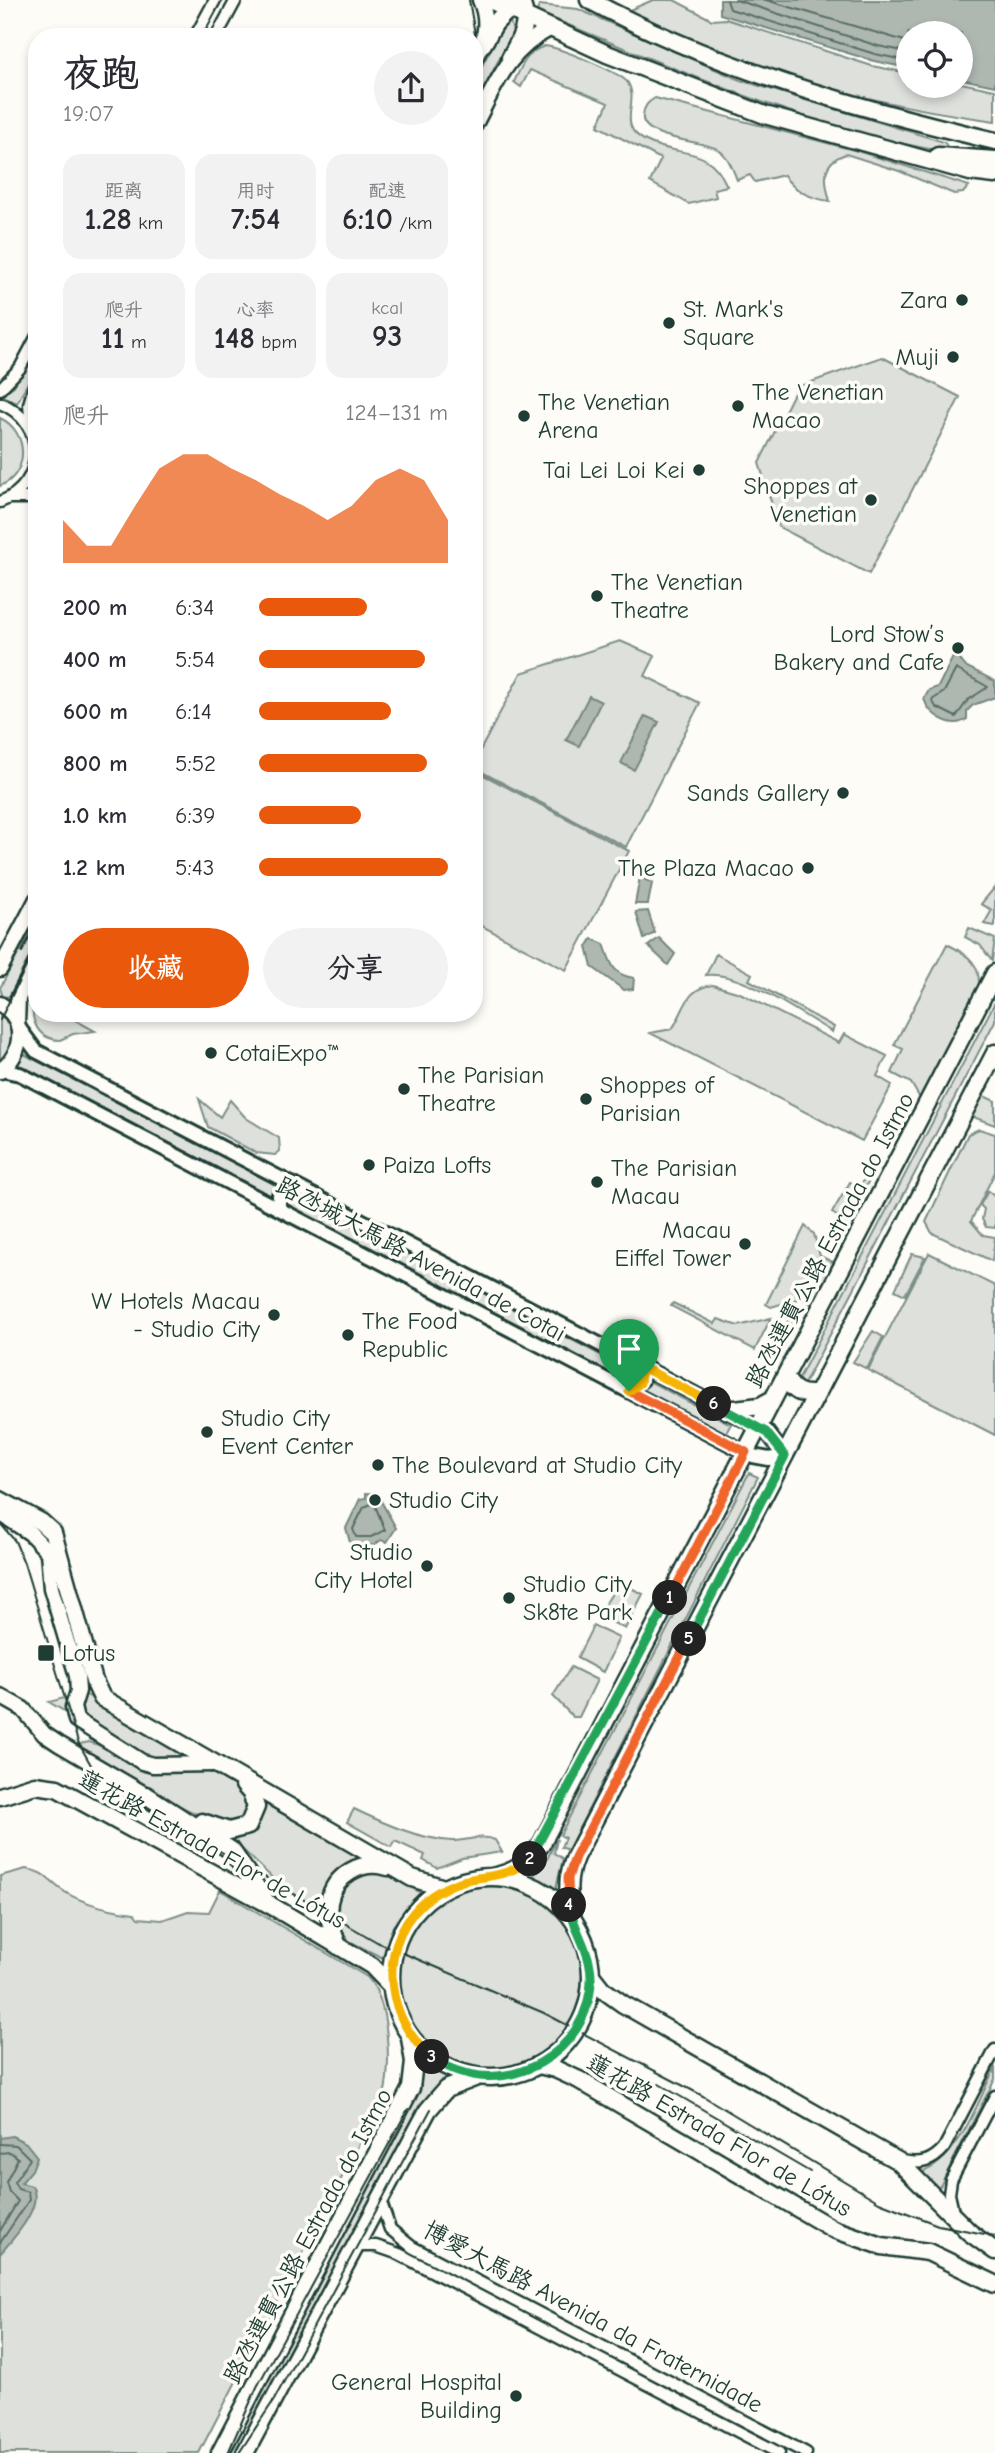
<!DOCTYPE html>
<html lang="zh">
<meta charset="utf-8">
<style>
body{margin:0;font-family:"Comic Neue","LXGW WenKai TC",sans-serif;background:#f2f2f3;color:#2b2b33;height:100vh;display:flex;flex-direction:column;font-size:26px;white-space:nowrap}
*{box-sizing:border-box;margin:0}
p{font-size:23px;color:#7c7c81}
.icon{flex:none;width:38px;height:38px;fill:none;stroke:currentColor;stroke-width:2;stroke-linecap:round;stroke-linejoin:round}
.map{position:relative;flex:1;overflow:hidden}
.details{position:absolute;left:28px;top:28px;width:455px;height:994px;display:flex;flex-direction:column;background:#fff;border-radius:28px;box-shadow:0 4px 10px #0003}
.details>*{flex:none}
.fabs{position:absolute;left:896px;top:21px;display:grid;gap:14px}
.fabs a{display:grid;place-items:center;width:77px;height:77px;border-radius:50%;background:#fff;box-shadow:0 4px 10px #0003;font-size:35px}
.pin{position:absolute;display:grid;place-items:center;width:60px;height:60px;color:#fff;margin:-72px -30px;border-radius:50% 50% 50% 0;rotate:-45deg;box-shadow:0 0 7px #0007}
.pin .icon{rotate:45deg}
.km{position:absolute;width:35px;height:35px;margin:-18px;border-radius:50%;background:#222;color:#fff;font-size:19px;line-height:35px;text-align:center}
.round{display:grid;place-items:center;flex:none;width:74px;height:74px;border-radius:37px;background:#f2f2f3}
.overview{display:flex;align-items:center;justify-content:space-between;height:119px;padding:0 35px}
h1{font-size:38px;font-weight:800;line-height:52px}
.metrics{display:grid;grid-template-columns:repeat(3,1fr);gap:10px;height:119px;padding:7px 35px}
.metrics div{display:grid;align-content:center;border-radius:18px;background:#f2f2f3;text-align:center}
.metrics b{font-size:30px;font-weight:800}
.metrics small{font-size:19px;font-weight:400}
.metrics p{font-size:19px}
.chart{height:196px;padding:14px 35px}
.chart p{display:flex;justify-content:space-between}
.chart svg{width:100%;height:126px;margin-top:7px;fill:#ea580c;opacity:.7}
.button{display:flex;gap:14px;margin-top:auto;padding:14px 35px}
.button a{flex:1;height:80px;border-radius:42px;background:#ea580c;color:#fff;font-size:28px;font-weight:800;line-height:80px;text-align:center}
.button a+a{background:#f2f2f3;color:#2b2b33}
ul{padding:0 35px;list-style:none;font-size:23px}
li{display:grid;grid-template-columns:112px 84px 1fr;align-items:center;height:52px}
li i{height:18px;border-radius:9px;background:#ea580c}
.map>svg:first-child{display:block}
.green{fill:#dde0db;stroke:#7e8e88;stroke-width:2}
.water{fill:#aeb8b1;stroke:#75877f;stroke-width:2}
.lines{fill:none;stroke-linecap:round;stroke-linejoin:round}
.shore{stroke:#586e66;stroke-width:2}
.minor-casing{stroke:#1f3d34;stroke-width:15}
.tertiary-casing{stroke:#1f3d34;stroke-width:18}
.secondary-casing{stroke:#1f3d34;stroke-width:19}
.primary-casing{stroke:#1f3d34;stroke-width:21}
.minor{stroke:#fdfcf7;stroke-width:10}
.tertiary{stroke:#fdfcf7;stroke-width:12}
.secondary{stroke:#fdfcf7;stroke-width:14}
.primary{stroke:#fdfcf7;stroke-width:16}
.tram{stroke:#1f3d34;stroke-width:2}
.split-1-casing{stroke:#fff;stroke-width:14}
.split-2-casing{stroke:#fff;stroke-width:14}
.split-3-casing{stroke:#fff;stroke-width:14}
.split-4-casing{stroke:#fff;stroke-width:14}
.split-5-casing{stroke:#fff;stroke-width:14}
.split-6-casing{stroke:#fff;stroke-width:14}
.split-7-casing{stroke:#fff;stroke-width:14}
.split-1{stroke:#f0652b;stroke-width:9}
.split-2{stroke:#22a559;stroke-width:9}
.split-3{stroke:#f5b400;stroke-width:9}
.split-4{stroke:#22a559;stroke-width:9}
.split-5{stroke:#f0652b;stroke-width:9}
.split-6{stroke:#22a559;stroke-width:9}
.split-7{stroke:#f5b400;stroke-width:9}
.poi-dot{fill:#1f3d34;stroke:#fdfcf7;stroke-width:2.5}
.labels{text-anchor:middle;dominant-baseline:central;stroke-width:7;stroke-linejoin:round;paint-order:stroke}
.poi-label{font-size:24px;fill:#1f3d34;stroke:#fdfcf7;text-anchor:start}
.street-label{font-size:24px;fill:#1f3d34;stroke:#fdfcf7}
</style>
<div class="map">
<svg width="995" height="2453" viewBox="0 0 995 2453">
<rect width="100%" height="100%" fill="#fdfcf7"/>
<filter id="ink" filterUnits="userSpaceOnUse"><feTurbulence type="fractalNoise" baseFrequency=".0143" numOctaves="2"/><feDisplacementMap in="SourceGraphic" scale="14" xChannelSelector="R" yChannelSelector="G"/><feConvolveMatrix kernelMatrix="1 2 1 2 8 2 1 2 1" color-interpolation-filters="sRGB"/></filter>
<g filter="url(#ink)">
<path class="green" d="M653 0H674L712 20 726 19 872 66 908 73V86L961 83 995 90V121C899 108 800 85 710 50 682 39 655 24 627 11Z
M539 5 578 9 740 80 944 142 949 149 946 152C806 128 668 66 537 12Z
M510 21 513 32 474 108V81L499 33Z
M545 46C558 47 622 73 628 83 640 103 615 126 646 141 681 159 708 143 727 186L714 189 716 197 689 204 650 182 661 159 598 126 608 103 530 70 521 87 514 82C521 67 527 51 545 46Z
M655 98 854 150 969 186 963 193 954 194 899 171 846 154C821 162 824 180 830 201 812 199 792 190 784 175L755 182 750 175 737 180C732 168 729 156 717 149 700 140 639 139 643 115 644 106 648 102 655 98Z
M37 347V366L17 403 0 395 14 386Z
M882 357 960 397 869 574 779 527 759 463 797 387Z
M0 418C29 431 30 474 0 486Z
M620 641 655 656 645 676 700 703 626 847 474 768V762L521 673Z
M478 772 629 851 566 970 474 922V778Z
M995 887V926L984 924 992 910 981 904Z
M37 919V949L12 996 3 997 0 988Z
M969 928 995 939 992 961 980 945 965 937Z
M947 944C969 955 983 965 978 992L922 1102 911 1083 892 1073 903 1049 894 1045Z
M716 954 752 974 749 980 834 1027 832 1032C800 1014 742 971 706 975Z
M713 985 740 993 839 1043 844 1034 887 1056 877 1076 892 1085 862 1141 650 1033 672 1029C686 1009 685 988 713 985Z
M37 994V1013H78L75 1020 95 1031 73 1034 60 1040C35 1039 27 1015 37 994Z
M995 1002V1021L803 1386 797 1382Z
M0 1015C16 1029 14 1048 0 1062Z
M22 1053 278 1186 272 1196 17 1064Z
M979 1094 995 1101V1125L973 1117 970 1113Z
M199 1099 220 1117 230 1100 246 1118 279 1138 280 1151 275 1155 256 1153 208 1127Z
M979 1129 995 1134V1172L971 1221 983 1235 995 1237 992 1261 932 1233 926 1222 968 1134Z
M875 1159 880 1160 838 1238 833 1239 842 1219 832 1213 850 1182 860 1187Z
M988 1191 995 1197V1228L986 1227 982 1219 984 1209 980 1205Z
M291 1192 629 1370 633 1378 624 1380 285 1203 284 1196Z
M805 1226 814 1234 820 1256 837 1264 817 1307 801 1298 771 1307 766 1304Z
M929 1253 995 1286V1435L868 1370Z
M912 1254 925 1257 905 1295 895 1290Z
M673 1303 715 1324 718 1319 738 1326 771 1318 755 1350 671 1306Z
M790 1317 794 1327 772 1367 766 1364Z
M873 1331 883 1337 867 1369 853 1362Z
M647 1380 731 1424 726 1433 642 1389 647 1385Z
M749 1473 758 1477 568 1850 561 1847 565 1838 560 1835Z
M631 1588 643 1594 625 1629 598 1615 615 1589Z
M593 1626 619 1638 603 1672 577 1658Z
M571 1667 597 1680 579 1717H573L553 1696Z
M83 1693 194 1757 162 1760 138 1755 49 1702Z
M89 1742C108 1746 123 1762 141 1770 162 1778 185 1762 204 1770 222 1777 264 1797 242 1819 238 1823 234 1825 228 1824 191 1819 112 1766 76 1745Z
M263 1802 364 1860 325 1912 284 1889 241 1848 218 1834 229 1837 242 1836 262 1812Z
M354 1809C383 1823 419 1839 452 1841 468 1841 480 1834 495 1840L502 1852 462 1858 437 1868 423 1860 425 1855 395 1841 391 1847 347 1822Z
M557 1839 554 1853 563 1859 555 1892 529 1878 542 1869Z
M26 1869C43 1871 47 1879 59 1888 79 1903 111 1910 134 1913L138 1918 162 1920 188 1911 209 1912 220 1890 367 1977C390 2000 391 2066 384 2096L199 2453H0V1876Z
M382 1872 420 1892 393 1926 383 1958 349 1941 335 1919 337 1893 356 1874Z
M398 1977a94 94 0 1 1 188 0a94 94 0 1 1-188 0Z
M420 2059 438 2072 456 2080 448 2084 239 2453H224Z
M995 2067V2079L937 2192 920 2173C958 2162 978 2101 995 2067Z"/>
<path class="water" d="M720 0H995V86L961 79V33H908V68L874 61 720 14Z
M955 653 965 666 995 681V697L973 705 967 711V719C952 730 929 715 924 699L929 690 938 687Z
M589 696 601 702 579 746 566 740Z
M645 716 659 722 634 770 621 763Z
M640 877 652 883 648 904H635Z
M648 911 655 933 644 939 636 912Z
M659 938 675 954 668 965 648 946Z
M592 939 604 944C611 963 612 975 634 978L633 989 624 990 592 967 587 947Z
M366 1493 377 1494 396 1528 387 1542 381 1540 373 1546 365 1543 351 1546 346 1528 360 1499 366 1498Z
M12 2136 26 2143 37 2157 32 2170 21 2183 32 2186C44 2206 14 2238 0 2254V2138Z"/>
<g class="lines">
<path class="shore" d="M727 0 730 9 875 54 908 61
M736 0 878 46 908 52
M766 0 908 42
M956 669 988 687 968 700 956 717 936 707 932 700 944 692Z
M374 1503 385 1530 371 1537H356L353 1529 364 1507Z
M0 2144 16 2145 30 2159 14 2182 18 2189 28 2192 29 2200 0 2243
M0 2153 10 2152 18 2158 6 2182 9 2192 18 2201 0 2231"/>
<g class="minor-casing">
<path id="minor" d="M195 37 215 0
M216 37 236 0
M0 389 20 368 37 336
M0 403C47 421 47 485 0 502
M31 426 29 404 37 376
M9 498H37
M902 2161C920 2165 932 2162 944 2148L995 2050
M380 2200 390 2229 412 2247 806 2453
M953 2212 949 2194 951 2180 995 2096
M355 2246H376L399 2254 779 2453"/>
</g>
<g class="tertiary-casing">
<path id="tertiary" d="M1 1070 20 1074 753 1456 769 1459 785 1456 766 1431 36 1051 19 1028
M279 1209V1195L292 1184
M629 1391 642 1380V1367"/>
</g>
<g class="secondary-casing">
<path id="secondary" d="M474 60C485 40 490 22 480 0
M474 126C496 85 506 52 549 29
M0 969 37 899
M0 1004C28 1020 23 1054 0 1071
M17 1023 18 998 37 961
M0 1513 30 1533 48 1552 51 1588 77 1676 78 1691 73 1707 76 1720 142 1762 153 1765 212 1764
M0 1696 23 1709 44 1734 59 1744 146 1795"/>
</g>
<g class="primary-casing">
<path id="primary" d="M490 0 607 54 765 115 970 172 995 175
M589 0C719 70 853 107 995 141
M483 44 495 23 513 5
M510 58C521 38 531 22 520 0
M938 156 995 160
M785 1377C792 1390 802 1397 817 1393
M726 1410 760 1406 773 1399
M0 1500 41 1522 53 1533 94 1681 102 1698 412 1878 444 1888
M146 1795 232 1851 265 1900
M0 1796 35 1785 57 1788 272 1906 372 1966 391 1986
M202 1822 229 1831 248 1826 256 1807 251 1793 244 1785
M491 1877C515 1873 529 1863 542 1843L995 973
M391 1977a100 100 0 1 1 200 0a100 100 0 1 1-200 0Z
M573 1919C567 1897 566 1878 575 1857L995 1053
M338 1946C333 1932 327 1917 329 1902 334 1875 362 1859 388 1867
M591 1975 602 1989 623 2004 898 2161 969 2232 995 2251
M539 2065 555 2069 579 2080 833 2229 882 2246 928 2252 995 2284
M220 2453 411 2088 414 2062 410 2038
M245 2453 428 2110 446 2089 477 2077"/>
</g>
<use href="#minor" class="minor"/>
<use href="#tertiary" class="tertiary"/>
<use href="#secondary" class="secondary"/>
<use href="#primary" class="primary"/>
<path class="tram" d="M469 0 476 40 474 79
M22 952 37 923
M0 1020 37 944
M0 1523 15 1541 24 1563 78 1742 91 1765 123 1795 377 1942 544 2013 703 2096 879 2202 938 2225 995 2236
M659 2084 810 2172
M228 2453 257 2387 408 2109
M239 2453 274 2400 431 2109"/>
</g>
</g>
<g class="lines" filter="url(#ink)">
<g class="split-1-casing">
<path id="split-1" d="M629 1391 746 1452 670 1598"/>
</g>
<g class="split-2-casing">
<path id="split-2" d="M530 1859 670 1598"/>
</g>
<g class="split-3-casing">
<path id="split-3" d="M432 2057C376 2012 377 1922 445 1888 477 1871 499 1884 530 1859"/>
</g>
<g class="split-4-casing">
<path id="split-4" d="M432 2057C491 2102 579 2064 590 1992 596 1955 576 1938 569 1905"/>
</g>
<g class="split-5-casing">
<path id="split-5" d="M569 1905 568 1878 575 1857 689 1639"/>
</g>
<g class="split-6-casing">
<path id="split-6" d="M689 1639 785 1456 766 1432 714 1404"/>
</g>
<g class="split-7-casing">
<path id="split-7" d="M629 1391 640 1383 642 1367 714 1404"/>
</g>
<use href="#split-1" class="split-1"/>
<use href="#split-2" class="split-2"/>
<use href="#split-3" class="split-3"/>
<use href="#split-4" class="split-4"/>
<use href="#split-5" class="split-5"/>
<use href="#split-6" class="split-6"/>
<use href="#split-7" class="split-7"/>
</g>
<g class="poi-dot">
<circle cx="962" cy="300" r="7"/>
<circle cx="669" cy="323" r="7"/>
<circle cx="953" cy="357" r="7"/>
<circle cx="738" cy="406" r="7"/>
<circle cx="524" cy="416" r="7"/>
<circle cx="699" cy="470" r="7"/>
<circle cx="871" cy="500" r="7"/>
<circle cx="597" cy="596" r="7"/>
<circle cx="958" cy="648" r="7"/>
<circle cx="843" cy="793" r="7"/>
<circle cx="808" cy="868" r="7"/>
<circle cx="211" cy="1053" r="7"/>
<circle cx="404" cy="1089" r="7"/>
<circle cx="586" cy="1099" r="7"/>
<circle cx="369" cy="1165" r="7"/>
<circle cx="597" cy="1182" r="7"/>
<circle cx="745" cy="1244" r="7"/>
<circle cx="274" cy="1315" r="7"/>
<circle cx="348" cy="1335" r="7"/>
<circle cx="207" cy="1432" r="7"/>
<circle cx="378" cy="1465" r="7"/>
<circle cx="375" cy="1500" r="7"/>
<circle cx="427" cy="1566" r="7"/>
<circle cx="509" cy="1598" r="7"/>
<rect x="37" y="1644" width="18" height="18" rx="3.5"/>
<circle cx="516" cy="2396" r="7"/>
</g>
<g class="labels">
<g class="poi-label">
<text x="948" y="300" text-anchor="end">Zara</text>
<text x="683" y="309">St. Mark's<tspan x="683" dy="28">Square</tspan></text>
<text x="939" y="357" text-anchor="end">Muji</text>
<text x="752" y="392">The Venetian<tspan x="752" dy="28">Macao</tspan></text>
<text x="538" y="402">The Venetian<tspan x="538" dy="28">Arena</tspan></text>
<text x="685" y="470" text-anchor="end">Tai Lei Loi Kei</text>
<text x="857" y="486" text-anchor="end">Shoppes at<tspan x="857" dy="28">Venetian</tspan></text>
<text x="611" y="582">The Venetian<tspan x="611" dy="28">Theatre</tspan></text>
<text x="944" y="634" text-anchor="end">Lord Stow’s<tspan x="944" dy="28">Bakery and Cafe</tspan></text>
<text x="829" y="793" text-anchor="end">Sands Gallery</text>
<text x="794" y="868" text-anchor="end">The Plaza Macao</text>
<text x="225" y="1053">CotaiExpo™</text>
<text x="418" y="1075">The Parisian<tspan x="418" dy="28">Theatre</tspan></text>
<text x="600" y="1085">Shoppes of<tspan x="600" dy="28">Parisian</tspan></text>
<text x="383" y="1165">Paiza Lofts</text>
<text x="611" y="1168">The Parisian<tspan x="611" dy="28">Macau</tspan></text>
<text x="731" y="1230" text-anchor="end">Macau<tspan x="731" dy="28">Eiffel Tower</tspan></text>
<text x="260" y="1301" text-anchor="end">W Hotels Macau<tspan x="260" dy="28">- Studio City</tspan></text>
<text x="362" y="1321">The Food<tspan x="362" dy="28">Republic</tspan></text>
<text x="221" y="1418">Studio City<tspan x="221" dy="28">Event Center</tspan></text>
<text x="392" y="1465">The Boulevard at Studio City</text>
<text x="389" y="1500">Studio City</text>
<text x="413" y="1552" text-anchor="end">Studio<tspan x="413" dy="28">City Hotel</tspan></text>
<text x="523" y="1584">Studio City<tspan x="523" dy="28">Sk8te Park</tspan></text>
<text x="62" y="1653">Lotus</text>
<text x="502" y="2382" text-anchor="end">General Hospital<tspan x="502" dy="28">Building</tspan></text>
</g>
<g class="street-label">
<text transform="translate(830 1240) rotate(-62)">路氹連貫公路 Estrada do Istmo</text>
<text transform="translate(421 1259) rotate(28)">路氹城大馬路 Avenida de Cotai</text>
<text transform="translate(212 1849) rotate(29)">蓮花路 Estrada Flor de Lótus</text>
<text transform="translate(719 2135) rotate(30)">蓮花路 Estrada Flor de Lótus</text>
<text transform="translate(308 2236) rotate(-62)">路氹連貫公路 Estrada do Istmo</text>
<text transform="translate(593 2317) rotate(28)">博愛大馬路 Avenida da Fraternidade</text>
</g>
</g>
</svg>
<div class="fabs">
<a><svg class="icon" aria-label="locate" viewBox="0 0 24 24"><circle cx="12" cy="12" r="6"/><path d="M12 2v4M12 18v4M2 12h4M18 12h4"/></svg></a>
</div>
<div class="pin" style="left:629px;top:1391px;background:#1e9e55"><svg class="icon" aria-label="arrive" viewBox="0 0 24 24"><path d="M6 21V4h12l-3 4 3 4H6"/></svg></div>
<b class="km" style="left:670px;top:1598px">1</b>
<b class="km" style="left:530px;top:1859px">2</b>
<b class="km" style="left:432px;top:2057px">3</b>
<b class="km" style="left:569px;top:1905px">4</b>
<b class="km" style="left:689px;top:1639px">5</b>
<b class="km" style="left:714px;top:1404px">6</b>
<section class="details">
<div class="overview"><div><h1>夜跑</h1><p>19:07</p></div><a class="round"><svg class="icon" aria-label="share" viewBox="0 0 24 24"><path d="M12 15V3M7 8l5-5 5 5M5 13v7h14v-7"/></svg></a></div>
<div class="metrics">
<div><p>距离</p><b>1.28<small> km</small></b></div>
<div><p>用时</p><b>7:54</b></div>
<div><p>配速</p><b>6:10<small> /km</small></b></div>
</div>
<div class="metrics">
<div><p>爬升</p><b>11<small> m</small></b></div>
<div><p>心率</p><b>148<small> bpm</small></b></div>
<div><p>kcal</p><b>93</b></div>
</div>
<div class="chart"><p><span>爬升</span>124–131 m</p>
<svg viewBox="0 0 160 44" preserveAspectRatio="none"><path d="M0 44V29L10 38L20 38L30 24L40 11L50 6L60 6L70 11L80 15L90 20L100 24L110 29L120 24L130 15L140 11L150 15L160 29V44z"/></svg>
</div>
<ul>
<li><b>200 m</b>6:34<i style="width:57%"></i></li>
<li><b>400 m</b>5:54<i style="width:88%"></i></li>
<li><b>600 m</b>6:14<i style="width:70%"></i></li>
<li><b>800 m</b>5:52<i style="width:89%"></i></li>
<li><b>1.0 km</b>6:39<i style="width:54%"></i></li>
<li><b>1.2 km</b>5:43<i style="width:100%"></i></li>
</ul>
<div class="button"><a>收藏</a><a>分享</a></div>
</section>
</div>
